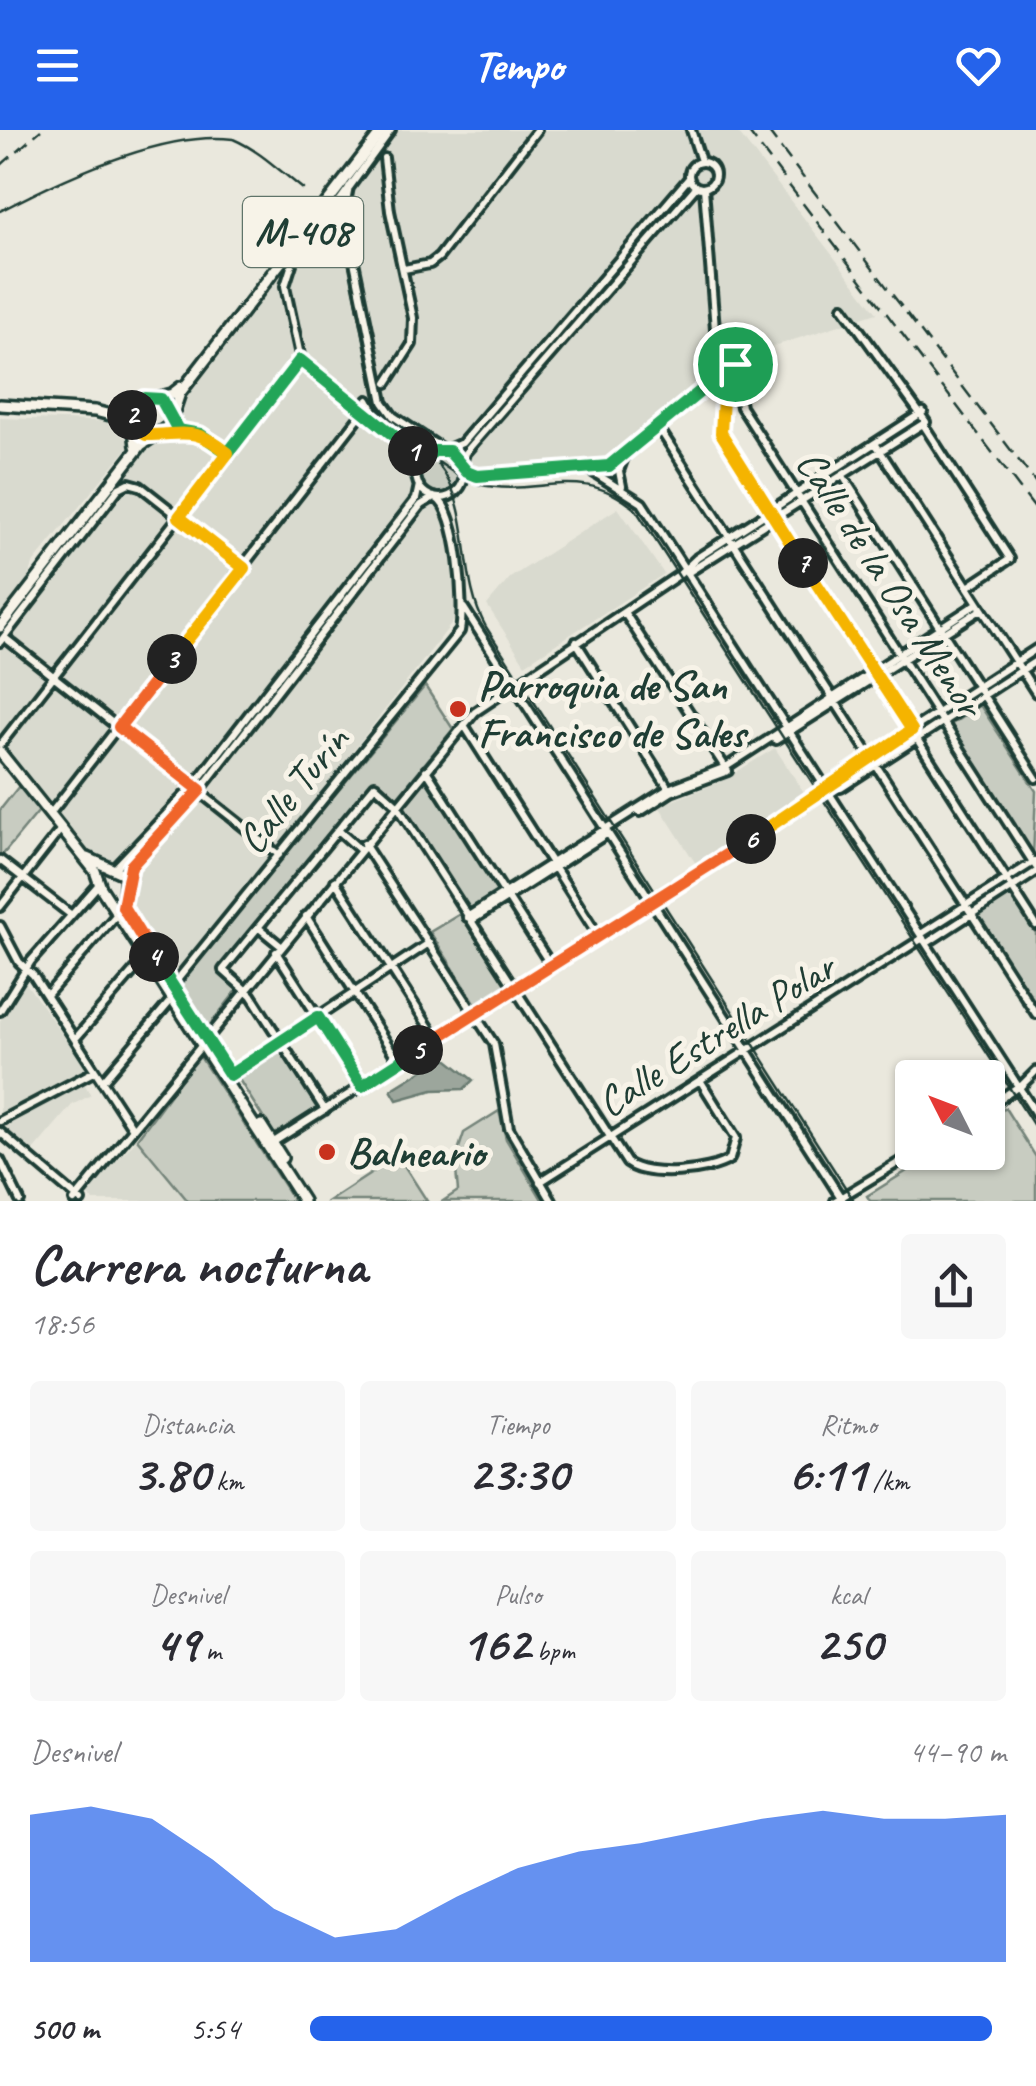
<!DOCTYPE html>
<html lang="es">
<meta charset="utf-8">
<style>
body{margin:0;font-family:Caveat,sans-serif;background:#f7f7f7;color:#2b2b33;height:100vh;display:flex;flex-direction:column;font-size:38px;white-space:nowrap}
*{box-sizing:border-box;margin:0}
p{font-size:32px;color:#7c7c81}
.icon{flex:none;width:55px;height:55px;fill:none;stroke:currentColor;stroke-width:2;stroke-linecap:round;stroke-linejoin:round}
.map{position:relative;height:1071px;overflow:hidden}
.details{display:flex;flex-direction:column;background:#fff;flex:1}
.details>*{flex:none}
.needle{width:65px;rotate:312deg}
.controls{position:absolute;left:895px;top:930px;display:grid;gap:20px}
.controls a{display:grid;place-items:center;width:110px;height:110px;border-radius:10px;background:#fff;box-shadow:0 2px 8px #0004;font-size:50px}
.pin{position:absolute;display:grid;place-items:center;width:85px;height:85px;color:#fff;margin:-42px;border:5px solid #fff;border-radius:50%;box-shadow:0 2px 10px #0007}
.km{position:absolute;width:50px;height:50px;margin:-25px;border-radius:50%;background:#222;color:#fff;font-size:28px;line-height:50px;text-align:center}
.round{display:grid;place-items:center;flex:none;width:105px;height:105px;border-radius:10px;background:#f7f7f7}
.headline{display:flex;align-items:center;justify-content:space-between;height:170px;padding:0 30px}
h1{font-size:55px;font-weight:700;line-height:75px}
.figures{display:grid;grid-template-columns:repeat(3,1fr);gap:15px;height:170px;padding:10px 30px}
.figures div{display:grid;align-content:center;border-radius:10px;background:#f7f7f7;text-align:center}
.figures b{font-size:50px;font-weight:700}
.figures small{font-size:28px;font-weight:400}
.figures p{font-size:28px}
.chart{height:280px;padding:20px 30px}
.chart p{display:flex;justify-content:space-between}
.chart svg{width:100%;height:180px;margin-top:10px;fill:#2563eb;opacity:.7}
ul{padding:0 30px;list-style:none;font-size:32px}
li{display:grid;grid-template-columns:160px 120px 1fr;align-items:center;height:75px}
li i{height:25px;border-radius:12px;background:#2563eb}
header{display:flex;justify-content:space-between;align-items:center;height:130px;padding:0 30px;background:#2563eb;color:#fff;font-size:45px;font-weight:700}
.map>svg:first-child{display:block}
.built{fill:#d9dacf}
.green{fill:#c8ccc1;stroke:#74847a;stroke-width:2.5}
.water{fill:#9ca69c;stroke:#6a7c72;stroke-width:2.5}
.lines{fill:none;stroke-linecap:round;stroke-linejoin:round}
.minor-casing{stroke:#1f3d34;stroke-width:14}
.major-casing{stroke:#1f3d34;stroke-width:16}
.minor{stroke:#f7f3e8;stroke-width:6}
.major{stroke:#f7f3e8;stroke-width:9}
.tram{stroke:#1f3d34;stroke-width:2.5}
.rail{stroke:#1f3d34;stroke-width:2.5;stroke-dasharray:15 8;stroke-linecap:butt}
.split-1-casing{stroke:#fff;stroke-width:20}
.split-2-casing{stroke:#fff;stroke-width:20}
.split-3-casing{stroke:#fff;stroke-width:20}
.split-4-casing{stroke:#fff;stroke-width:20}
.split-5-casing{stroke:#fff;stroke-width:20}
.split-6-casing{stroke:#fff;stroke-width:20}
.split-7-casing{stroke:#fff;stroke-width:20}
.split-8-casing{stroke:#fff;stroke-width:20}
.split-1{stroke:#22a559;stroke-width:12}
.split-2{stroke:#22a559;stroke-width:12}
.split-3{stroke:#f5b400;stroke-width:12}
.split-4{stroke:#f0652b;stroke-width:12}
.split-5{stroke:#22a559;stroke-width:12}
.split-6{stroke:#f0652b;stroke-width:12}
.split-7{stroke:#f5b400;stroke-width:12}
.split-8{stroke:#f5b400;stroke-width:12}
.poi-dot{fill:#c8321e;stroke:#f7f3e8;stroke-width:4}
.labels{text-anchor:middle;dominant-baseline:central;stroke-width:10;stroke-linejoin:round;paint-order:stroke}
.shield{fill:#f7f3e8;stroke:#60746a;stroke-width:2.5}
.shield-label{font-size:40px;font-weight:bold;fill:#1f3d34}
.street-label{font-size:42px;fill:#1f3d34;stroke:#f7f3e8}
.poi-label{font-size:42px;font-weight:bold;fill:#1f3d34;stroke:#f7f3e8;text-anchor:start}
</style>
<header><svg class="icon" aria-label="menu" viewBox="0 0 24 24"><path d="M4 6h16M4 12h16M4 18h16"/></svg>Tempo<svg class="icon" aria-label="heart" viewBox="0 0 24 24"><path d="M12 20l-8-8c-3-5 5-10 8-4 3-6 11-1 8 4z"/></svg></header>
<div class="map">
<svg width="1036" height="1071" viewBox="0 0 1036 1071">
<rect width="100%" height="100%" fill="#eae8dd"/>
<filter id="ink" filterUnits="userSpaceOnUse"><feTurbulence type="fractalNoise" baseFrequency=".01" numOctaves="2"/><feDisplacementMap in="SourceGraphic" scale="20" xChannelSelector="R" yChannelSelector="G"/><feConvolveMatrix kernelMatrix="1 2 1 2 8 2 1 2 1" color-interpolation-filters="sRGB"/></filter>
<g filter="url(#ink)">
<path class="built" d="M393 0H736L877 183 731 230 607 344 471 347 462 363 449 371 467 474 177 847 129 772 135 755 127 735 95 728 0 609V505L148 310 177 309 182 274Z
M0 288 125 292 133 311 34 432 27 451 0 485Z
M618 378 664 444 525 534 487 475 510 448Z
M775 618 805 664 696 734 659 676 720 652Z
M25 852 88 940 0 986V891Z
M82 950 91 965 72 975 32 1022 0 996Z
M137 1009H141L188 1071H94L86 1064Z"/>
<path class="green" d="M421 344a19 19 0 1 1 38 0a19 19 0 1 1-38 0Z
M425 556 453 599 395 670 374 652 220 842 238 859 207 898 178 854Z
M980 575 1036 661 1033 727 949 596Z
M425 640 505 764 470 786 397 674Z
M23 651 43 676 0 728V680Z
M1011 764 1036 803V875L978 785Z
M460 784 506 855 476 874 430 802Z
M280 920 318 977 274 1005 238 948Z
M199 925 294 1071H188L137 1009Z
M1005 978 1036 1027V1071H870L867 1066 936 1023 988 1022V990Z
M499 981 506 1009 543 1071H443L458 1061 455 1030 464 1003Z
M398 1026 427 1071H329Z"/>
<path class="water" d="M444 927 473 950 464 959 433 960 397 970 391 960Z"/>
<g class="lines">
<g class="minor-casing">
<path id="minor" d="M691 0 701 31
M384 28 390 81 413 188 412 214 387 253
M689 45a13 13 0 1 1 26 0a13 13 0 1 1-26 0Z
M349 57 344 83 383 272 393 286 444 320
M704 58 716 212 725 231
M314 106 391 0
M292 134 285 156 301 230
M404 139 430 134 439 127 537 0
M717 241a11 11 0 1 1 22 0a11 11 0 1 1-22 0Z
M736 249 741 277 1036 737
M724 251 721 303 1036 795
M368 270 379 290
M923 294 1010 429 968 457
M659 298 1036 884
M166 301 201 304 228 323
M875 313 1036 563
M446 320 462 313 689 48
M416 344a24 24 0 1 1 48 0a24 24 0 1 1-48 0Z
M462 334 465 323 696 57
M463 337 477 345 609 336 719 247
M590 340 642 373 1036 984
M843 346 1036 648
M622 356 619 341 623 330
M689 442 926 292 843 177
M464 478 843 1071
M624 482 727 640
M4 507 279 725
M0 512 119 358 129 353 140 356 243 437
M576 512 669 659
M464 595 599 807
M776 610 982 479
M0 615 301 230 413 321 418 334
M426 640 552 837
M831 658H841L1036 531
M640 682 671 662 728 641
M50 684 363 282
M338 700 359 719
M364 714 494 914 509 998 552 1071
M0 730 70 784
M115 738 194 655 416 369 419 355
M128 748 131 735 200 660 421 375 434 367
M335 751 436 908
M0 777 61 699
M306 786 399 932
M467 787 668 659 726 637 978 473
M471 791 608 703
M0 796 19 832 33 845 133 999
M259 798 281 816
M921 804 1035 731
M927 813 1036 742
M276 822 362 956
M173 855 460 501C465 477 458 379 436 368
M47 865 117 784
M0 881 31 831 99 754
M75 909 145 828
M230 945 429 813
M102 952 173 868
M1021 956 1036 941
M988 977 1019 956
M325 980 251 865 223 840 375 655 396 674 627 1033C648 1048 709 1043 730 1029L736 1008 700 950
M0 991 95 941
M0 1002 81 1071
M269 1015 810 671 836 649 1036 519
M0 1030 20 1071
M540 1052 923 808
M74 1071 475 582 680 444 697 428 923 282
M835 1071 916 1022"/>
</g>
<g class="major-casing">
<path id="major" d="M0 275 95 281 133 291
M136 316 132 284 138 273 172 264 181 257
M0 497 141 315 169 296 180 263 383 0
M0 622 95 741 101 758 303 1071
M88 728 126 745 123 777 178 863
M261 995 282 1028"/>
</g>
<use href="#minor" class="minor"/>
<use href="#major" class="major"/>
<path class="tram" d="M0 81C61 49 164 0 233 9 259 20 281 42 303 59
M345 111 376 272 383 285C409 306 446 345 478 354 538 369 579 331 636 380L1036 999
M438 334C475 382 457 446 486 497L854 1071"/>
<path class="rail" d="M747 0 1036 380
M767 0 1036 353
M0 36 41 0"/>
</g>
</g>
<g class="lines" filter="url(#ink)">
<g class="split-1-casing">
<path id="split-1" d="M413 321 418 334 434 321H449L467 342 477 346 609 336 719 246 720 234H735"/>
</g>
<g class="split-2-casing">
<path id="split-2" d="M132 285 144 268 161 269 178 300 200 304 228 323 300 230 413 321"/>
</g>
<g class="split-3-casing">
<path id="split-3" d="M132 285 136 298 146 305C185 305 193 295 228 323L179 387 244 438 172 529"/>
</g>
<g class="split-4-casing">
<path id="split-4" d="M154 827 123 777 131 736 200 660 119 597 172 529"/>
</g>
<g class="split-5-casing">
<path id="split-5" d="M154 827 230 945 318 887 362 956 418 920"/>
</g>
<g class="split-6-casing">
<path id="split-6" d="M418 920 751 709"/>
</g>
<g class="split-7-casing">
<path id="split-7" d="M751 709 912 600 803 433"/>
</g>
<g class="split-8-casing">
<path id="split-8" d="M735 234 736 249 724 251 721 303 803 433"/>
</g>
<use href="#split-1" class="split-1"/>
<use href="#split-2" class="split-2"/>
<use href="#split-3" class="split-3"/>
<use href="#split-4" class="split-4"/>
<use href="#split-5" class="split-5"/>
<use href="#split-6" class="split-6"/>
<use href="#split-7" class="split-7"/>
<use href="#split-8" class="split-8"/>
</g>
<g class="poi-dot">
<circle cx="458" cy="579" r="10"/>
<circle cx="327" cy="1022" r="10"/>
</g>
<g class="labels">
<rect class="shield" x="243" y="67" width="120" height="70" rx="8"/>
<g class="shield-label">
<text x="303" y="102">M-408</text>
</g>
<g class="street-label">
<text transform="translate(890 453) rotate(57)">Calle de la Osa Menor</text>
<text transform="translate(293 660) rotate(-51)">Calle Turín</text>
<text transform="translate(716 905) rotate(-32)">Calle Estrella Polar</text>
</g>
<g class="poi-label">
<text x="478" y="555">Parroquia de San<tspan x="478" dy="48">Francisco de Sales</tspan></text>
<text x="347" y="1022">Balneario</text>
</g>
</g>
</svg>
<div class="controls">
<a><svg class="needle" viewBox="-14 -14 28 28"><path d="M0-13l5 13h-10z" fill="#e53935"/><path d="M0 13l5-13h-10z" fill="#7c7c81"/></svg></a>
</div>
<div class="pin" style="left:735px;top:234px;background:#1e9e55"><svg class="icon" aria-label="arrive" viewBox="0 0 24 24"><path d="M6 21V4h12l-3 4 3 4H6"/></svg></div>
<b class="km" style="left:413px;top:321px">1</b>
<b class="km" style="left:132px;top:285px">2</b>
<b class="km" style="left:172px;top:529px">3</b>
<b class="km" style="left:154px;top:827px">4</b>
<b class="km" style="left:418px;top:920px">5</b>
<b class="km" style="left:751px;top:709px">6</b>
<b class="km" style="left:803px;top:433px">7</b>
</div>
<section class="details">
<div class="headline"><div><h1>Carrera nocturna</h1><p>18:56</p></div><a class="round"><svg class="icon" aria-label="share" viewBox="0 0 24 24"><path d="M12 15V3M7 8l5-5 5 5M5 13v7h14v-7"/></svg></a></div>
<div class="figures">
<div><p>Distancia</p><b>3.80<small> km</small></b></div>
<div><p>Tiempo</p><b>23:30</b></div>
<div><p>Ritmo</p><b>6:11<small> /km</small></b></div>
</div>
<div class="figures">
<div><p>Desnivel</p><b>49<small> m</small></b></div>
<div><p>Pulso</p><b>162<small> bpm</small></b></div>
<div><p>kcal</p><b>250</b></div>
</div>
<div class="chart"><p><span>Desnivel</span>44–90 m</p>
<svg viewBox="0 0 160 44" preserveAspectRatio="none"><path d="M0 44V8L10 6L20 9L30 19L40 31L50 38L60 36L70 28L80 21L90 17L100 15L110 12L120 9L130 7L140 9L150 9L160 8V44z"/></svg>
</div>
<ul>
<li><b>500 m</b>5:54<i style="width:98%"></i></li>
</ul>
</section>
